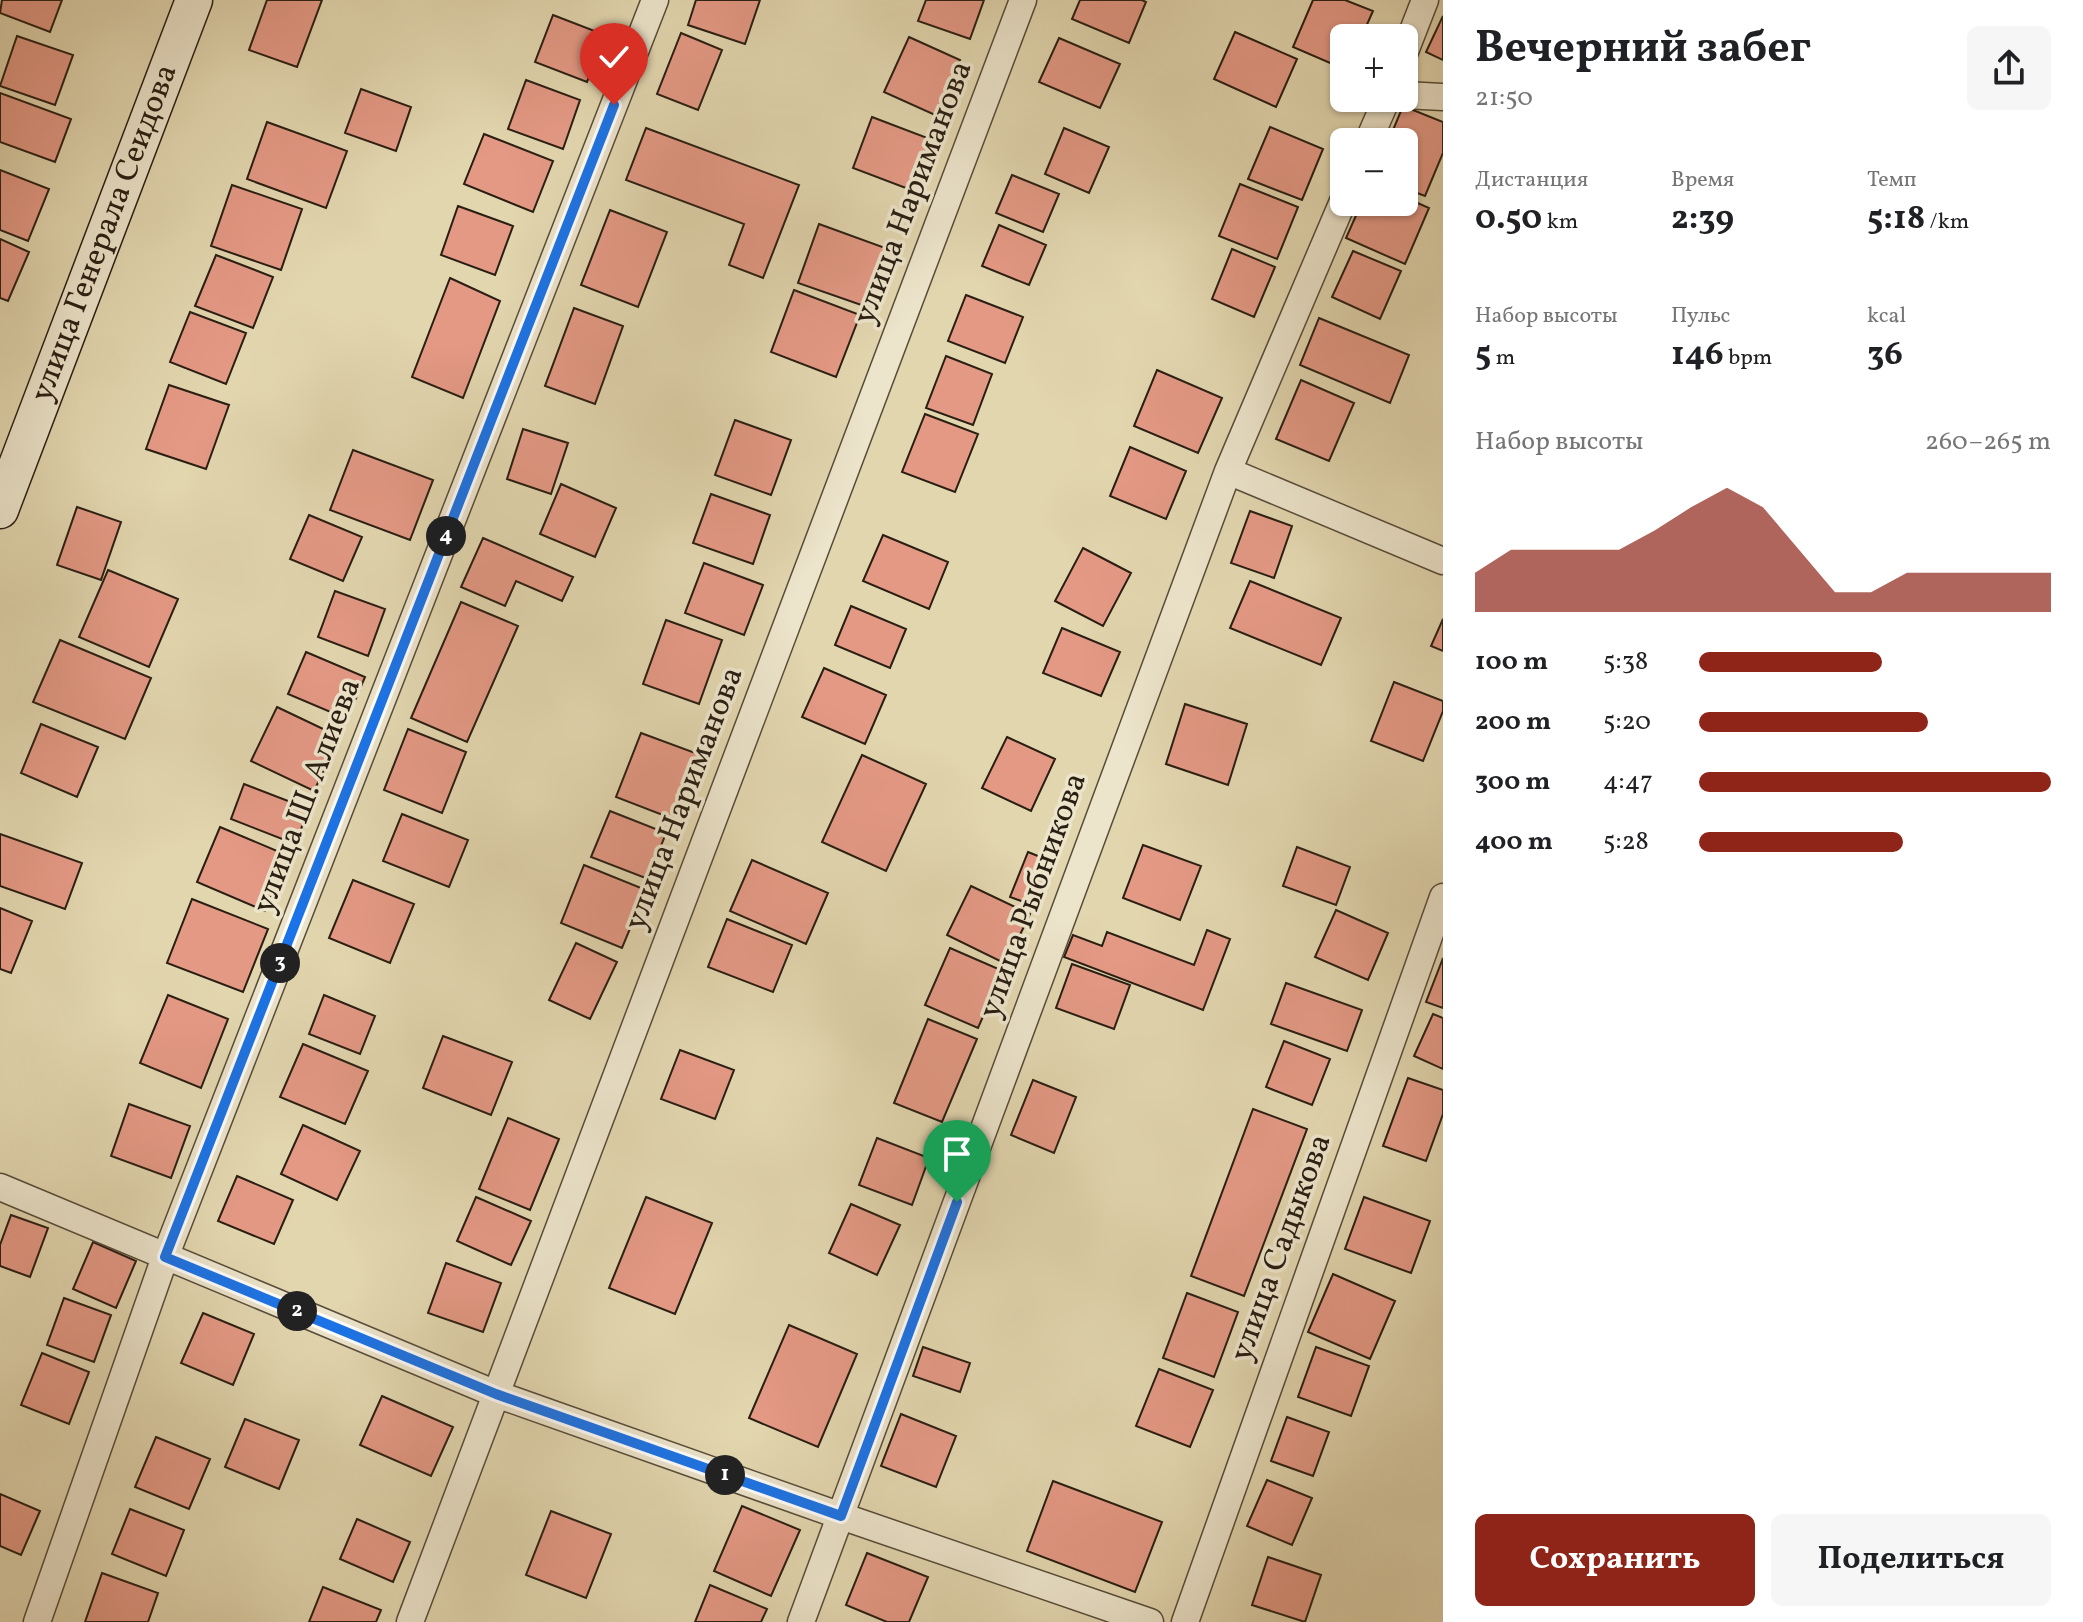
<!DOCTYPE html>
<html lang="ru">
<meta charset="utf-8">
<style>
body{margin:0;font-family:Vollkorn,serif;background:#f6f6f6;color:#202124;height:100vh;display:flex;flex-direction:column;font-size:30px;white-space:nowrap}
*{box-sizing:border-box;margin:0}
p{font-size:26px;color:#757577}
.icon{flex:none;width:44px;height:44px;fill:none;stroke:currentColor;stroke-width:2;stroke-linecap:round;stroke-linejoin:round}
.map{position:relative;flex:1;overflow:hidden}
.sheet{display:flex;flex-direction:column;background:#fff;width:640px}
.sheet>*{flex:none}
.tools{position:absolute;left:1330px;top:24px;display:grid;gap:16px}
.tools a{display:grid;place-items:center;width:88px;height:88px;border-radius:12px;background:#fff;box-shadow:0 2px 6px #0004;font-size:40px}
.pin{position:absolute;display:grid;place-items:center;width:68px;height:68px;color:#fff;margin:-82px -34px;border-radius:50% 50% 50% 0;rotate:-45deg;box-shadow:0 0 8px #0007}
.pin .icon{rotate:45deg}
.km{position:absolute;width:40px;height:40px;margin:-20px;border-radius:50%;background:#222;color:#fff;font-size:22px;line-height:40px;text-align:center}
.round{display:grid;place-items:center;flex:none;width:84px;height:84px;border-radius:12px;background:#f6f6f6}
.overview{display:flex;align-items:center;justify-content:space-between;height:136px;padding:0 32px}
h1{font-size:44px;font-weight:700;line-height:60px}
.metrics{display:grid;grid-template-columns:repeat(3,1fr);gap:12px;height:136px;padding:8px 32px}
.metrics div{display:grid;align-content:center}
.metrics b{font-size:34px;font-weight:700}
.metrics small{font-size:22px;font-weight:400}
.metrics p{font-size:22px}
.chart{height:224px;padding:16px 32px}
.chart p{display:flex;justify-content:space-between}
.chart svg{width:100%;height:144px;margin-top:8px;fill:#8f2418;opacity:.7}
.primary-button{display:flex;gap:16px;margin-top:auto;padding:16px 32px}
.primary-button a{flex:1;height:92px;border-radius:12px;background:#8f2418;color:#fff;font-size:32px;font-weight:700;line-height:92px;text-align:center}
.primary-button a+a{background:#f6f6f6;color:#202124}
ul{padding:0 32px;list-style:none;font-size:26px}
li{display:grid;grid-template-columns:128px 96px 1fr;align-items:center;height:60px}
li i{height:20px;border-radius:10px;background:#8f2418}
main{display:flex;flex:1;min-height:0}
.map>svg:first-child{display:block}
.building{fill:#e49985;stroke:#291e12;stroke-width:2}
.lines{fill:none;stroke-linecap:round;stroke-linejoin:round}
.street-casing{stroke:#574c39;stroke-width:29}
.secondary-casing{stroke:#291e12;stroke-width:39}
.street{stroke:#ece4cb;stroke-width:26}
.secondary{stroke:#ece4cb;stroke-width:36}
.route-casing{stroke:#fff;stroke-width:16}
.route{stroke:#1a73e8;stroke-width:10}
.labels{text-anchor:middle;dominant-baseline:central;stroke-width:7;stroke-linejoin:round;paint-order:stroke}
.street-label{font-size:32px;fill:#291e12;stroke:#ece4cb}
</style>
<main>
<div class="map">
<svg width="1443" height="1622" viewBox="0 0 1443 1622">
<rect width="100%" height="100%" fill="#e2d6af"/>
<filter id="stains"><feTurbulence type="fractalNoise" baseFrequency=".0025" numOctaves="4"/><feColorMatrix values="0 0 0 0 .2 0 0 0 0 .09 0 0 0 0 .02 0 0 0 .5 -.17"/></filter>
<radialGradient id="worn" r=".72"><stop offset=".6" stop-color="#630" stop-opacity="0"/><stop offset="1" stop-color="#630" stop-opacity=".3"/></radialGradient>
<path class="building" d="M2 0H62L50 32 0 13Z
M267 0H322L297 67 249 50Z
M696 0H760L745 44 688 25Z
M926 0H984L970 39 918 21Z
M1080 0H1142L1146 2 1129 43 1072 19Z
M1313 0H1345L1373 11 1361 38H1344V69L1293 47Z
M553 15 605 35 587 82 535 62Z
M1443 16V60L1426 52Z
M1235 32 1297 59 1276 107 1214 79Z
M681 33 722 50 698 110 657 94Z
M17 36 73 55 55 105 0 86Z
M909 37 960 60 935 115 884 92Z
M1059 38 1120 64 1100 108 1039 82Z
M526 80 580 100 563 149 508 129Z
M361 89 411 107 396 151 345 133Z
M0 93 71 119 55 162 0 142Z
M1403 106 1443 122V153L1425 196 1404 188V142H1388Z
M872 117 930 139 911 190 853 168Z
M267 122 347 151 326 208 247 179Z
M1270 127 1323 149 1302 200 1248 179Z
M646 128 799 185 763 278 729 265 744 224 626 180Z
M1064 128 1109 147 1089 193 1045 174Z
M484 134 553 161 533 212 464 184Z
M0 170 49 189 28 241 0 230Z
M1012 175 1059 194 1043 232 996 213Z
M1240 184 1298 207 1277 259 1219 236Z
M232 185 302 209 281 270 211 246Z
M1404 197 1429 208 1405 264 1346 238 1362 202H1372L1391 210 1395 202H1404Z
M458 206 513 226 495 275 441 255Z
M610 210 667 232 638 307 581 285Z
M819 224 888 249 867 307 798 283Z
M999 225 1046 245 1029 285 982 266Z
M0 239 29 252 8 301 0 298Z
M1232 249 1275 267 1254 317 1212 299Z
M1353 251 1401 271 1380 319 1332 297Z
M216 255 273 277 253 328 195 306Z
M450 278 500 301 463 398 412 377Z
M794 290 860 315 836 377 771 352Z
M966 295 1023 317 1005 363 948 341Z
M574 308 623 326 595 404 545 386Z
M190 312 246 333 226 384 170 362Z
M1319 318 1409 355 1390 403 1300 365Z
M946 356 992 374 973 425 926 408Z
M1157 370 1222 398 1198 453 1134 426Z
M1301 380 1354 403 1329 461 1276 439Z
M169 385 229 405 206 469 146 449Z
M925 414 978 434 955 492 902 472Z
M735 420 791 440 771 495 715 475Z
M523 429 568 443 551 494 507 479Z
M1130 447 1186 471 1166 519 1110 496Z
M353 450 433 480 410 540 330 510Z
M561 484 616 508 595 557 540 534Z
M711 494 770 515 753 564 693 543Z
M77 507 121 522 101 580 57 565Z
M1250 511 1292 526 1274 578 1231 563Z
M309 515 362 537 343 581 290 559Z
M883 535 948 562 929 609 863 581Z
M483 538 573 577 562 601 516 581 505 606 461 587Z
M1083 548 1131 573 1103 626 1055 601Z
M704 563 763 585 744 635 685 613Z
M108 570 178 599 149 667 79 637Z
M1250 581 1341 618 1321 665 1230 628Z
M335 591 385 609 368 656 318 637Z
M461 602 518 626 467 742 411 718Z
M851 606 906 629 890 668 835 645Z
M1443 619V651L1431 646Z
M666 620 722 640 699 704 643 684Z
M1062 628 1120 652 1101 696 1043 673Z
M60 640 151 678 125 739 33 702Z
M306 652 365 677 347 719 288 694Z
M824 668 886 695 865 744 802 717Z
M1394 682 1443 701V711L1423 761 1371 741Z
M1185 704 1247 724 1228 785 1166 764Z
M277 707 340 737 314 791 251 761Z
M41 724 98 747 77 797 21 773Z
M408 729 466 752 442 813 384 790Z
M641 733 698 754 673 819 616 797Z
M1007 737 1055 759 1031 811 982 788Z
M862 755 926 784 886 871 822 842Z
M244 784 309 809 295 844 231 819Z
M610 811 666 833 648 879 591 857Z
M402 814 468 840 449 887 383 861Z
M220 827 289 856 265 911 197 882Z
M0 834 82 863 65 909 0 886Z
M1143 845 1201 866 1180 920 1123 898Z
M1297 847 1350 867 1336 905 1283 886Z
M1028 852 1053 862 1035 906 1010 897Z
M752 860 828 893 806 944 730 911Z
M584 865 646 890 622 948 561 923Z
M353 880 414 904 390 963 329 938Z
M971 886 1030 914 1006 964 947 935Z
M192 899 268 929 243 992 167 963Z
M0 908 32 921 11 973 0 969Z
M1336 910 1388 933 1368 980 1315 957Z
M727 919 792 945 773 992 708 967Z
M1207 930 1230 939 1203 1010 1064 957 1073 935 1102 946 1107 932 1194 965Z
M576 943 617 962 590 1019 549 1000Z
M950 948 1003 971 978 1028 925 1005Z
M1443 958V1008L1426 1002Z
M1072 964 1130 985 1114 1029 1056 1008Z
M1286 983 1362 1010 1347 1051 1271 1024Z
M168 995 228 1019 201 1088 140 1063Z
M324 995 375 1016 360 1054 309 1034Z
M1433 1014 1443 1018V1069L1414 1056Z
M928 1019 977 1039 942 1122 894 1103Z
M443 1036 512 1062 491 1115 423 1088Z
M1284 1041 1330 1059 1312 1105 1266 1087Z
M303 1044 368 1071 345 1124 280 1097Z
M680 1050 734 1070 715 1119 661 1099Z
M1408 1078 1443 1090V1114L1426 1161 1383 1146Z
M1033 1080 1076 1097 1054 1153 1011 1135Z
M129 1104 190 1126 171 1178 111 1156Z
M1253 1109 1307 1129 1244 1296 1191 1276Z
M508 1118 559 1139 530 1210 479 1189Z
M303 1125 360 1151 337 1200 281 1174Z
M877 1138 929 1158 912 1205 859 1185Z
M237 1176 293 1200 274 1244 218 1221Z
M476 1197 531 1221 511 1265 457 1241Z
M646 1197 712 1223 675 1314 609 1288Z
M1364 1197 1430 1221 1411 1273 1345 1249Z
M851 1204 900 1225 877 1275 829 1253Z
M11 1215 48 1228 30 1277 0 1266V1245Z
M93 1242 136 1261 116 1308 73 1289Z
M446 1263 501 1283 483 1332 428 1313Z
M1333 1274 1395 1301 1370 1359 1308 1332Z
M1187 1293 1238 1312 1214 1377 1163 1358Z
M64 1298 111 1315 94 1362 47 1345Z
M203 1313 254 1334 233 1385 181 1363Z
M789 1325 857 1354 818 1447 749 1418Z
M923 1347 970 1363 960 1392 913 1376Z
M1316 1347 1369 1366 1351 1416 1298 1397Z
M42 1353 89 1372 69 1424 21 1405Z
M1159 1369 1213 1390 1190 1447 1136 1426Z
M382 1396 453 1427 431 1476 360 1445Z
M901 1414 956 1436 936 1487 881 1466Z
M1287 1417 1329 1432 1313 1476 1271 1461Z
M245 1419 299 1440 279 1489 225 1467Z
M156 1437 210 1459 189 1509 135 1487Z
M1267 1480 1312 1498 1292 1545 1247 1526Z
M1053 1481 1162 1522 1135 1592 1027 1551Z
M0 1494 40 1511 21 1555 0 1546Z
M742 1506 800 1530 771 1596 714 1571Z
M130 1509 184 1530 166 1576 112 1554Z
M551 1511 611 1534 586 1598 526 1575Z
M357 1519 410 1542 393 1582 340 1559Z
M867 1553 928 1577 909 1622H887L846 1605Z
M1268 1557 1321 1575 1305 1622 1252 1605Z
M102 1573 158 1593 148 1622H85Z
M710 1585 767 1609 761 1622H695Z
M323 1587 381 1610 376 1622H309Z"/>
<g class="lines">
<g class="street-casing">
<path id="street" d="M1404 54 1425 0
M1404 95 1443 97
M1368 142 1387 98
M1228 471 1443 561
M0 1187 496 1394 841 1516 1150 1622
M37 1622 165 1257 655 0
M410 1622 1023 0
M801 1622 1228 471 1344 199
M1185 1622 1443 897"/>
</g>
<g class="secondary-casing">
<g id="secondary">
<path id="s1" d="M0 510 194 0"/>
</g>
</g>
<use href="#street" class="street"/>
<use href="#secondary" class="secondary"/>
</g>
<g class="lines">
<g class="route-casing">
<path id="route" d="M614 105 165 1257 496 1394 841 1516 957 1202"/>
</g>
<use href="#route" class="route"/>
</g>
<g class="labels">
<g class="street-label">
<text transform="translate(914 193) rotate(-69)">улица Нариманова</text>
<text stroke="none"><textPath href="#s1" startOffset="296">улица Генерала Сеидова</textPath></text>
<text transform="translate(308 796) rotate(-69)">улица Ш. Алиева</text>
<text transform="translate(685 799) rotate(-69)">улица Нариманова</text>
<text transform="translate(1034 896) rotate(-70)">улица Рыбникова</text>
<text transform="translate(1282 1248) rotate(-70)">улица Садыкова</text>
</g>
</g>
<rect width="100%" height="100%" filter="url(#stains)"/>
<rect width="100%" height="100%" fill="url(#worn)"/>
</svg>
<div class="tools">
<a>+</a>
<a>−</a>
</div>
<div class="pin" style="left:957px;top:1202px;background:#1e9e55"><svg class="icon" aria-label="arrive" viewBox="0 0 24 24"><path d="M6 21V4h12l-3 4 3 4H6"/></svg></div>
<div class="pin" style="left:614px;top:105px;background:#d93025"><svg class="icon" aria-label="check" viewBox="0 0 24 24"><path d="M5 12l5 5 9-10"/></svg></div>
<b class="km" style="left:725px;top:1475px">1</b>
<b class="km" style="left:297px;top:1311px">2</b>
<b class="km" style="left:280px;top:963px">3</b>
<b class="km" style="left:446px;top:536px">4</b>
</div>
<section class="sheet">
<div class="overview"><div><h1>Вечерний забег</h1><p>21:50</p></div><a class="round"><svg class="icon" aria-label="share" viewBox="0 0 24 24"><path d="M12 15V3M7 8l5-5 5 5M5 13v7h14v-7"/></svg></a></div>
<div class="metrics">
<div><p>Дистанция</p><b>0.50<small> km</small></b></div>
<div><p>Время</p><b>2:39</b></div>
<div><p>Темп</p><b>5:18<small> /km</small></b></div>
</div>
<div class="metrics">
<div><p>Набор высоты</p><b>5<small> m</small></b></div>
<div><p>Пульс</p><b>146<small> bpm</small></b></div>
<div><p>kcal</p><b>36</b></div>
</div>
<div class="chart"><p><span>Набор высоты</span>260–265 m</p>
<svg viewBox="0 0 160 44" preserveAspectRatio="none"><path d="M0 44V32L10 25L20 25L30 25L40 25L50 19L60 12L70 6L80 12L90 25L100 38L110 38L120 32L130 32L140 32L150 32L160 32V44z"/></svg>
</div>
<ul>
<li><b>100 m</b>5:38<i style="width:52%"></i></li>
<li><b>200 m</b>5:20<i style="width:65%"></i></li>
<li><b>300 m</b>4:47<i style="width:100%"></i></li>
<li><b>400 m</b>5:28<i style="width:58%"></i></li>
</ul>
<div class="primary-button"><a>Сохранить</a><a>Поделиться</a></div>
</section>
</main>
